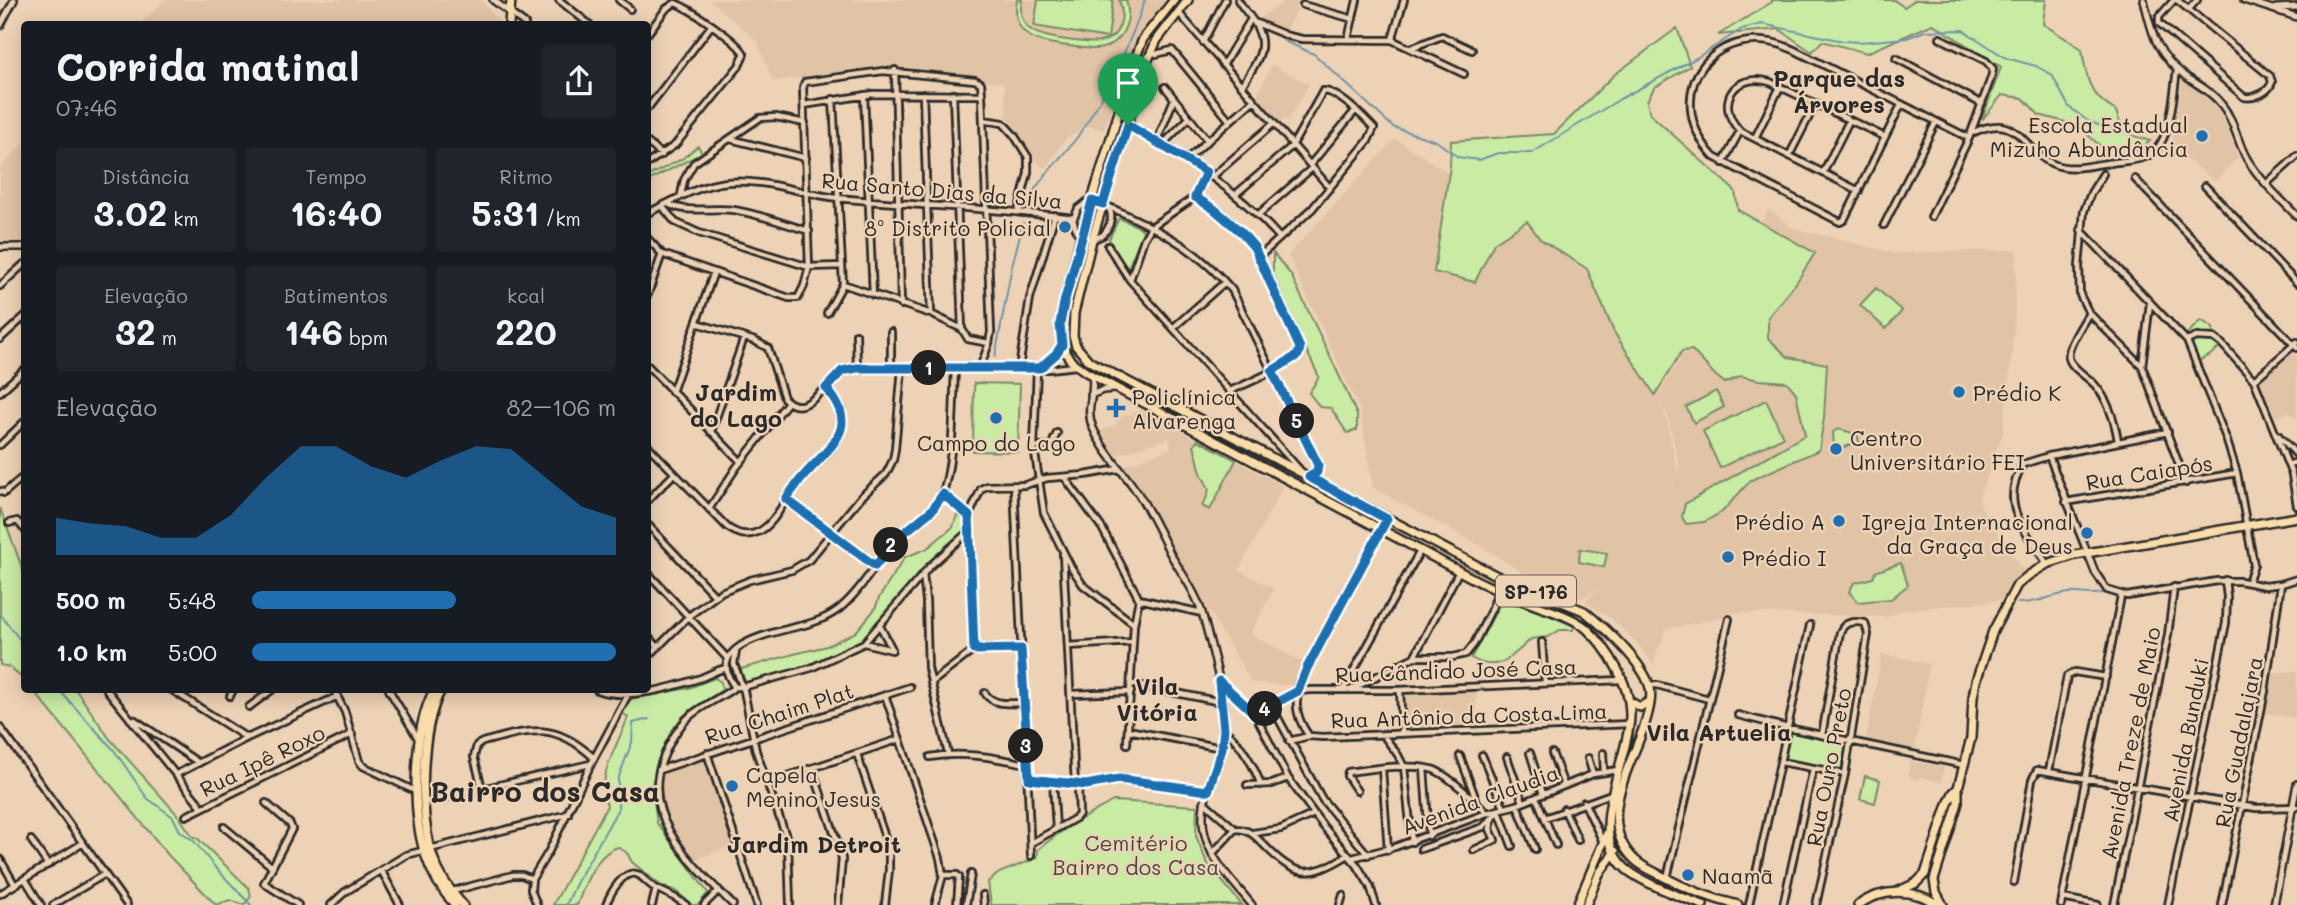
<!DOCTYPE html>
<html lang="pt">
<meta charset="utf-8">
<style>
body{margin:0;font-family:Mali,sans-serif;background:#20242c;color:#f1f3f6;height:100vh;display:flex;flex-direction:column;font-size:26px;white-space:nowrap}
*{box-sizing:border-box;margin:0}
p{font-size:23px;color:#9ea1a6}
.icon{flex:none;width:38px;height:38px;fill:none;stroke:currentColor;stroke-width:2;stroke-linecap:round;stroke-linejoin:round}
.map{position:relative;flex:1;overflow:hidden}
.drawer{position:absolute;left:21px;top:21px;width:630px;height:672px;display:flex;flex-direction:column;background:#171b24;border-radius:7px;box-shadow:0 4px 18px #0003}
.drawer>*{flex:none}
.pin{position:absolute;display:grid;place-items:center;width:60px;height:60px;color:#fff;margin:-72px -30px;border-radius:50% 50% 50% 0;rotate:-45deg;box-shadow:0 0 7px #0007}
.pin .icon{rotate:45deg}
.km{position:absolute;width:35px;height:35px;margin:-18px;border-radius:50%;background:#222;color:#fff;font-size:19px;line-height:35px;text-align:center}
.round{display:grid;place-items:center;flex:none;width:74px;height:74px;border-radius:7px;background:#20242c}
.summary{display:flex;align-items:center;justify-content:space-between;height:119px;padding:0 35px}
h1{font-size:38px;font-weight:800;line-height:52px}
.stats{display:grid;grid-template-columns:repeat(3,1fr);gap:10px;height:119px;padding:7px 35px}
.stats div{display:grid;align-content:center;border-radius:7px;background:#20242c;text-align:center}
.stats b{font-size:35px;font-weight:800}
.stats small{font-size:19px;font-weight:400}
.stats p{font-size:19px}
.chart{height:196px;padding:14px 35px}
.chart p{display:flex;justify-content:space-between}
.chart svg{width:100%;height:126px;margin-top:7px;fill:#1f6fb2;opacity:.7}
ul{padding:0 35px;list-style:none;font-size:23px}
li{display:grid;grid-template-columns:112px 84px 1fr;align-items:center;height:52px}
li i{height:18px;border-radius:9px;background:#1f6fb2}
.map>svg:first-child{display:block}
.built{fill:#e1c3a6}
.green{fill:#c9eba4;stroke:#7a8b68;stroke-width:2}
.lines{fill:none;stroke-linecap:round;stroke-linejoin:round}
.stream{stroke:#6f94a9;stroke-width:2}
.minor-casing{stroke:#2b2b2b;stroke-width:10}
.tertiary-casing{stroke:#2b2b2b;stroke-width:10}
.primary-casing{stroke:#2b2b2b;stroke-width:12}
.minor{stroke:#eed2b5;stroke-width:4.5}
.tertiary{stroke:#eed2b5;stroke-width:5}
.primary{stroke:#fbddab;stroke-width:7}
.route-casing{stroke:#fff;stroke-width:14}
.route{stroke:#1f6fb2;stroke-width:9}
.poi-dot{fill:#1f6fb2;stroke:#eed2b5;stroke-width:2.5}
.labels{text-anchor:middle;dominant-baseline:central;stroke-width:5;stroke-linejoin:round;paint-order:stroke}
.shield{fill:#eed2b5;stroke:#665d54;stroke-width:2}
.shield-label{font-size:19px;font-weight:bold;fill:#2b2b2b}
.poi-label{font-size:21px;fill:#2b2b2b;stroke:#eed2b5;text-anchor:start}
.street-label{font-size:21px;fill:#2b2b2b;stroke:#eed2b5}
.park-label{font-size:21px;fill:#43483d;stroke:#eed2b5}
.neighbourhood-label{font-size:23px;font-weight:bold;fill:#2b2b2b;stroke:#eed2b5}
.district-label{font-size:28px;font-weight:bold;fill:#2b2b2b;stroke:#eed2b5}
</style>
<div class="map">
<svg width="2297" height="905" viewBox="0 0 2297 905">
<rect width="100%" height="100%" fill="#eed2b5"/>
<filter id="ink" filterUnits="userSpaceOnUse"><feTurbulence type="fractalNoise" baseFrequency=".0143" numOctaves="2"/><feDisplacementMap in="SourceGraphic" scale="14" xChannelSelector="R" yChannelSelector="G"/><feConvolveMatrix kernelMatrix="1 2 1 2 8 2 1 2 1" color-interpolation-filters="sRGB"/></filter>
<g filter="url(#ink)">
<path class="built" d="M165 0H481L498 20 499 24H140Z
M710 0H1167L1150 19 1134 47 1117 94 1112 103 1104 130 1090 126 1066 138 1046 168 1040 165 1007 116 1004 83 908 67 773 81 757 41Z
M1278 0H1301L1296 8 1298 9 1286 29 1258 19 1283 3Z
M1272 65 1309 84 1288 122 1283 119 1280 122 1278 121 1257 95Z
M2182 81 2196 88 2215 105 2227 125 2238 157 2215 181 2172 148Z
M1395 139 1499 205 1586 272 1665 412 1677 470 1668 506 1679 465 1667 413 1657 397 1769 209 1792 228 1894 253 2017 250 2014 332 2003 433 1979 498 1981 507 2024 572 2012 581 2002 600 1903 610 1887 617 1727 612 1722 618 1665 629 1662 643 1657 650 1654 665 1638 644 1611 618 1585 602 1597 589 1580 599 1521 572 1481 546 1373 488 1360 410 1288 255Z
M24 143V242L0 243V168Z
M2290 353H2293L2297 357V419L2289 413 2276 417 2260 382Z
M1142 410 1283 486 1239 570 1274 589 1250 634 1304 663 1293 685 1252 683 1181 564 1143 494 1122 467 1171 448 1169 438 1114 456 1099 431 1117 425 1116 418Z
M1882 654 1929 664 1915 749 1866 739Z
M2297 671V718L2264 713 2272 673Z
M1476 691 1477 726 1409 729 1405 725V697L1411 694Z
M706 760 733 845 695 860 680 841 666 815 661 796 662 774Z
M1910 761 1944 767 1941 782 1921 777 1919 780 1912 778 1908 775Z"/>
<path class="green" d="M1017 0H1022C1015 33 1042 36 1067 40 1077 41 1089 44 1099 42 1120 39 1126 17 1119 0H1126C1133 22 1121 47 1096 49 1087 49 1078 47 1069 46 1040 43 1010 38 1017 0Z
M1038 0H1113L1108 38 1034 26Z
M1772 0H1894L1904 7 1915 0H2046L2043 24 2082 49C2086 78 2089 96 2116 111 2122 134 2128 135 2150 141L2141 149 2124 154 2105 150 2088 135 2069 123 2039 115 2023 98 2002 95 1982 120 2001 67 1933 24 1867 53 1822 41 1812 52 1779 29 1718 35 1772 2Z
M1677 28 1690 66 1654 88 1647 101 1650 114 1735 191 1738 210 1815 253 1796 283 1768 317V338L1788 357 1827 364 1824 418 1819 450 1751 480 1722 512 1704 522 1686 524 1682 517 1685 504 1805 435 1796 393 1787 382 1759 380 1741 376 1725 383 1716 376 1692 350 1682 351 1655 395 1614 332 1587 269 1540 239 1527 221 1494 243 1475 282 1434 272 1450 166 1451 141 1554 134 1614 75Z
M698 146 702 153 648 181V176L682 159Z
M1119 218 1141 228 1143 232 1127 270 1109 239Z
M1273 253 1291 275 1337 371 1357 415V430L1347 433 1331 408 1320 407 1309 393 1319 377 1273 279Z
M1876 288 1902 311 1886 329 1860 305Z
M2201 320 2213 328 2214 339 2220 347 2209 356 2194 363 2184 337Z
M974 383 1020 384 1018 452 973 451Z
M1716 391 1724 407 1694 423 1686 407Z
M1766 400 1783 437 1720 468 1703 431Z
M1838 429 1857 434 1859 442 1836 450 1834 447 1833 432Z
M1198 440 1236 460 1210 510 1202 506 1207 497 1209 489 1201 473 1194 445Z
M0 508 24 573V680L10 667 0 665Z
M957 515 965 520 966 530 964 534C921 558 902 607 864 638 830 666 785 673 744 682L741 669 794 654 827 646 856 632 875 609 879 598 905 557 926 549 953 527Z
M1580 549 1607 553 1604 567 1579 562Z
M1901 563 1908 585 1891 599 1858 602 1849 592 1854 583 1873 578 1875 572Z
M1502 600 1539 611 1574 626 1573 630H1560L1548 637 1531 639C1512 656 1499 674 1471 658Z
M715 678 721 682 722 690 683 716 672 731 658 760 652 786 657 823 708 893 698 905H692L676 891 660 885 632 862 627 853 618 847C596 853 584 886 577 905H553L607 806C596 774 618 746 628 717L622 713 628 701 634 698 689 688Z
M33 690H76L109 738 177 814 193 837H196L249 888 251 896 244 905 230 900 216 905 169 856Z
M1790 731 1847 742 1841 772 1784 760Z
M1865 776 1880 780 1875 803 1860 799Z
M1113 801 1197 806 1196 836 1207 863 1242 905H991L988 882 999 873 1037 858 1038 850C1060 830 1087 816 1113 801Z"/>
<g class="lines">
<path class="stream" d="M1284 41 1314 54 1393 127 1436 141 1458 157 1479 160 1498 153H1532L1620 99 1698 57 1742 29 1762 24 1843 41 1860 42 1907 38 1925 31 1963 30 2006 58 2036 66 2052 75 2069 107 2088 121 2101 126 2120 130
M1026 205C1038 179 1061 159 1078 136 1106 94 1129 47 1145 0
M995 357 1012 266 1023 223
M2018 603C2036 604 2051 595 2069 593 2081 592 2091 596 2103 593
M0 614 24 645
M59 690 114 750 147 798 173 817 180 831 194 841 213 865 251 905
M566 905 578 880 618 809V779L632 742 633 723 649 719"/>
<g class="minor-casing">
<path id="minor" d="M559 0 589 24
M619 0 630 9
M1238 0C1243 9 1250 15 1255 24 1270 49 1255 64 1242 86
M2174 0 2159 17V23L2244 97C2255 99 2269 92 2272 82L2270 76 2177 0
M1303 5 1353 19
M2189 9 2197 0
M1178 12 1330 188
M510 13 525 24
M1254 22 1288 36 1302 39 1392 40 1464 74
M648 33 666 9 675 3C689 8 739 42 744 54L739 66 675 145 648 163
M1348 39 1357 0
M1392 40 1404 0
M1203 42 1225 0
M1411 48 1442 36 1472 50
M1156 54 1172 50 1230 121
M1896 58 1982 104
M1223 65 1251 19
M895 70 901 305
M1165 87 1208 141
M923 94 931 314
M953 94 962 329
M864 95 873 295
M804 105 873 94 982 95 991 332 989 343 980 368
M1901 105 1844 220 1840 222 1714 157C1655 92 1718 14 1794 50L1969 138
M648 108 711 26
M983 120 1003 123 1014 135 1028 157V173L1018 212
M1128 125C1185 157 1237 189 1280 238
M1970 134C2020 109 2020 149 2053 164 2070 171 2090 166 2107 163 2119 162 2133 161 2145 157 2172 148 2173 94 2177 70
M1755 138 1780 87
M730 139 806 158
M1157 141 1174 99
M648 143 662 155
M1162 145 1189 118
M1789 156 1815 105
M1187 159 1254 100
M1723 163 1740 131
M1310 165 1355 111
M1823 173 1849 121
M2103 174 2091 193 2084 211 2079 266 2080 295 2089 313 2142 366 2186 483
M1213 176 1273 124
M2135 179 2297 348
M2266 184 2297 156
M2205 186 2297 283
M1859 191 1740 131C1714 104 1733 72 1770 82L1885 137
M1236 194 1292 146 1323 91C1336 90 1365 118 1374 128L1368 141 1312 209 1260 256
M681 195 684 180 694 163 760 118 776 117 805 123
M1195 197 1206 172
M668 204C688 214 712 207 734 210 759 214 784 224 809 231
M662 206 675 222 699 233 809 267 842 266
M1107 206C1115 215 1110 227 1103 235L1092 240 1077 232 1073 220 1078 209 1088 201C1102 202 1113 209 1125 214 1168 234 1201 253 1232 290L1318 465 1317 472 1309 476
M648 213C673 201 698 185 727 182 764 178 801 194 838 198 916 206 995 208 1073 218
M1259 214 1312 168
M1931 217 1969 138 1991 78 1993 69 1986 61 1940 38
M1884 225 1936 122
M2081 230 2187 341 2226 438 2237 473 2254 565 2248 582
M648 239 662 254 789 298H798L804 286 809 267 803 88 805 82 883 71 975 80 981 83 982 95
M1108 246 1130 280 1300 470
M1130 280 1144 239 1151 227 1195 197C1247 225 1262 258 1284 310 1290 323 1298 337 1300 350 1294 364 1246 384 1230 391
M843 284 931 314 962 329 968 339 989 343
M0 286 24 264
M648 294 662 254
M827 313 843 284 833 99
M2089 313C2084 322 2066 348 2069 358 2071 368 2088 377 2095 385 2108 400 2115 422 2118 441
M697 323 755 341 768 348 784 398C808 424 829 374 849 369L980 368 1049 369 1076 366
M1173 328 1225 282
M856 334 857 368
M0 339 24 317
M2187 341 2196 337 2214 338 2222 344 2254 380 2292 475 2297 506
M648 366 741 462
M2142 366 2150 303
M1019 368 1030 298 1055 215
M1037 368 1034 447 1044 513 1071 567 1083 585 1134 624
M1040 368 1056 354 1062 345
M891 369V332
M2254 380 2297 342
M0 392 24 370
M672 392 714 272
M711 432 744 338
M2278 435 2297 455
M0 445 24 422
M648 446 727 527C737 534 746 537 758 532 776 524 786 496 799 481 812 466 840 448 842 426 844 410 836 399 826 388
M1034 447 1051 446 1057 433
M2049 456 2095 572 2107 590 2127 596 2217 581H2240L2265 586 2281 584 2297 579
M2288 465 2297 462
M1065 478 1102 528 1139 599
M1014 486 1031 856
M0 491 4 493 24 476
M943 494 969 516
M786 499 875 566
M648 500 674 474
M2066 502 2237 473
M709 509 736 468 788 402
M9 523 17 521 24 529
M648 525 715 596
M1063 554 1075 784
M2047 564C2025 529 1998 506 2023 464L2049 456 2168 432
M648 573 728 659
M923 574 926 601 928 668 948 754
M1139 599 1202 613
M880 626 892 649
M648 637 658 647
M1542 642 1545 683
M864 643 930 566 968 532
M1068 646 1133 642
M974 650 969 516 981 489 987 486 1025 485 1047 478 1085 475 1119 469
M736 651 734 664 744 691 756 751 788 842 790 905
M648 657 689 616 721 592 750 580 792 570 809 560 861 497 886 474 893 460 895 449 902 368
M1414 657 1459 571
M1220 682 1255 714 1288 778 1323 826 1357 865 1370 886 1376 905
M931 683 974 650 1021 649
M1132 684 1221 702
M1650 685H1657L1709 699
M743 687H735C699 641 786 631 811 623 821 620 831 615 839 609 860 592 873 567 890 547 903 530 925 522 937 504 955 478 953 402 955 368
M743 687 811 668 864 643 892 650
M1344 688 1420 551
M1352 689 1414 657H1453L1466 654 1474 644 1492 608 1496 597 1497 576
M107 690 202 807
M172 690 247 738
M334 690 345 712 359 761 363 766 417 792
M389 690 419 740
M597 690C628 701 670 688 701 678 709 675 717 670 726 668
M1400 690 1402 734
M985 693C993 706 1009 703 1024 703
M1071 694 1131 692
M885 695 940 858 943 875 935 905
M230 696 233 690
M1271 705 1322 799 1368 855
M249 707 272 690
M1255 714 1298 691 1311 690H1400L1621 680
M1738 715 1788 728 1964 765
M130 719 135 720 199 763
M0 727 127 905
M1224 729C1242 744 1253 764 1261 785
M1128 730 1222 748
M1383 735 1398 755 1404 767 1412 842
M1309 736C1291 711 1295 695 1307 669L1381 530
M1289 741 1309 736 1323 737 1629 724
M1127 744 1134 624 1139 599
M707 753 757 905
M1530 753 1543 794
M1552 753 1564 785
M1603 753 1604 771
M857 754 889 849V870L885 905
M1482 755 1504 808
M1460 756 1477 802
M930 757C962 751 996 758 1027 764
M1507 757 1523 802
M1588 758 1593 774
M1781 762 1845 774
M812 768 840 850 842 859 838 905
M1424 768 1429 836
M1382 769 1388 850
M659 770 910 687
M2049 771 2067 676 2075 672 2106 677
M177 774 247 738 338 696
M1029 779 1086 785 1119 779 1208 791
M1053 781 1056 829
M767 783 900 739
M1247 785 1272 784 1288 778
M482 788 474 757 477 745 483 742C531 729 554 721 594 758
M1357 791 1347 776 1348 772C1371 769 1408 763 1431 769 1445 772 1477 802 1487 813
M1536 797 1556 845
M425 802 590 764
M1204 802 1235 829
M1584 802 1603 842
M266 803 290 824 292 829 264 883 298 905
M1517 805 1535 849
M1564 809 1578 840
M1499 811 1512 846
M186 816 352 734
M1545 818 1611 794
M224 827 271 866
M1235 829C1249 829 1254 835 1263 844 1295 877 1308 880 1348 855
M1253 833 1281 829 1314 814
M31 840 48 865
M1031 843 1076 818 1079 814 1078 785
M1421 849 1483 827 1499 811
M1474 850 1495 840 1490 829 1492 819
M1212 854 1235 829
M1352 858 1395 847 1487 813 1517 805 1593 774 1618 770
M0 859 15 885
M381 870 400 905
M943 875H957L959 877 957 905
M1667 878 1729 619
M25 879 41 905
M2014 882 2032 780 2037 770 2256 808 2297 807
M449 892 513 875H522L532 879
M0 894 83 843
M983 895 984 905
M2062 898 2098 905
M53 905 105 874
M331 905 345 892 406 855 568 814
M537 905 531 890 532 879 549 851 591 764 629 693
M606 905C610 894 624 867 639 875 645 879 650 886 657 889 668 894 676 897 686 905
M652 905 656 889
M704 905 719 890
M733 905C696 867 640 820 662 761 668 745 677 728 690 716 704 704 721 698 735 687
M966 905 971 874
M1340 905 1343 895
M1749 905 1810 625
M1783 905 1813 769
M1816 905 1845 774 1868 634 1865 623C1854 621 1845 621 1840 632L1822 735
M2061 905 2121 596
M2114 905 2168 635 2174 587
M2168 905 2226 623 2227 597 2225 580
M2222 905 2265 691 2281 584"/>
</g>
<g class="tertiary-casing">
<path id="tertiary" d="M493 0 509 12
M2144 0C2152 35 2157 56 2188 78 2200 86 2213 93 2222 105 2235 121 2237 142 2247 159 2260 180 2280 199 2297 216
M2244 0 2297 17
M2276 8 2297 7
M0 26 14 0
M0 247H24
M1092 376C1096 395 1084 407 1093 428 1103 451 1121 469 1135 489 1149 509 1160 533 1171 555 1182 574 1197 594 1203 616 1212 649 1226 697 1224 732 1222 753 1213 773 1207 793 1191 843 1224 870 1252 905
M1091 395 1103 390 1115 389
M2274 905 2297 784"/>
</g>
<g class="primary-casing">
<path id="primary" d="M1174 0 1143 39 1135 59 1081 236 1062 313 1060 329 1063 348 1071 361 1086 372 1474 579C1495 590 1516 598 1538 606 1554 612 1572 617 1586 628 1608 648 1631 685 1630 716 1629 760 1587 827 1622 865 1636 881 1683 898 1703 905
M1188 0 1157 40 1146 64 1092 240 1074 313 1073 336 1076 346 1089 361 1497 576 1584 611C1604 627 1644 663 1650 688 1654 705 1640 738 1633 755 1619 788 1603 830 1635 860 1642 867 1653 871 1662 876 1688 890 1709 898 1738 905
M509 24 511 0
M434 690C413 729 411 811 425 854 431 873 442 891 455 905
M441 690C420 728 418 818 434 860 440 877 451 892 463 905
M1629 701 1640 707 1650 701
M1897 892 1916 883 1925 874 1948 804 1953 793 1958 788
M1577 905 1608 831
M1586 905 1599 874 1615 851
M1858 905C1883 888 1913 888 1939 905
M1943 905 1936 892 1934 880 1958 803V788L1971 738 1973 697 1976 681 1993 631 2017 585 2029 575 2047 564 2075 555 2297 517"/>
</g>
<use href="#minor" class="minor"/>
<use href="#tertiary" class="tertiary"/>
<use href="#primary" class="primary"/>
</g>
</g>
<g class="lines" filter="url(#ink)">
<g class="route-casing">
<path id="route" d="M1128 125 1206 172 1195 197 1214 209 1241 232 1254 247 1300 348 1298 355 1272 371 1318 465 1317 472 1309 477 1387 519 1307 668 1298 691 1255 714 1219 681 1224 729 1222 748 1208 791 1119 779 1086 785 1029 779 1021 649 974 650 969 516 943 494 932 510 899 537 875 566 786 499C794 487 803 476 814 465 841 437 855 422 826 388L842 371 857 368H1040L1056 354 1062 345 1060 324 1064 303 1092 201 1103 204Z"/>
</g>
<use href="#route" class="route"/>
</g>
<g class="poi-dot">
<circle cx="2202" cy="136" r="7"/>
<circle cx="1065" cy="227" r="7"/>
<circle cx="1959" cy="392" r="7"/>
<path d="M1112.5 397.5h7v7h7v7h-7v7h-7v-7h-7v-7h7z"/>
<circle cx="996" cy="418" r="7"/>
<circle cx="1836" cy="449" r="7"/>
<circle cx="1839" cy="521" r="7"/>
<circle cx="2087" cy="533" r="7"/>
<circle cx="1728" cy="557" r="7"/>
<circle cx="732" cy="786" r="7"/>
<circle cx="1688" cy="875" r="7"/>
</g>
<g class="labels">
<rect class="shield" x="1496" y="575.5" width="80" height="31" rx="5"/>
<g class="shield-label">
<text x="1536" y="591">SP-176</text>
</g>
<g class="poi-label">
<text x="2188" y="124" text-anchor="end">Escola Estadual<tspan x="2188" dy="24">Mizuho Abundância</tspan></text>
<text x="1051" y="227" text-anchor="end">8º Distrito Policial</text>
<text x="1973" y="392">Prédio K</text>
<text x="1132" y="396">Policlínica<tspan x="1132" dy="24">Alvarenga</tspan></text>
<text x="1850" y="437">Centro<tspan x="1850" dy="24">Universitário FEI</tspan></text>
<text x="996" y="442" text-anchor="middle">Campo do Lago</text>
<text x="1825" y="521" text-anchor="end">Prédio A</text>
<text x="2073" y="521" text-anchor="end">Igreja Internacional<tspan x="2073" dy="24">da Graça de Deus</tspan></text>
<text x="1742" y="557">Prédio I</text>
<text x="746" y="774">Capela<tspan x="746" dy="24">Menino Jesus</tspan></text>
<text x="1702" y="875">Naamã</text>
</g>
<g class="street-label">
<text transform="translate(942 190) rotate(5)">Rua Santo Dias da Silva</text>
<text transform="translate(2149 472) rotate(-9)">Rua Caiapós</text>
<text transform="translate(1456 670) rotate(-2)">Rua Cândido José Casa</text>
<text transform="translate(779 713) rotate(-18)">Rua Chaim Plat</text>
<text transform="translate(1469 715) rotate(-2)">Rua Antônio da Costa Lima</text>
<text transform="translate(2185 740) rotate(-79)">Avenida Bunduki</text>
<text transform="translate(2238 742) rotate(-79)">Rua Guadalajara</text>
<text transform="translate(2130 743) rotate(-79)">Avenida Treze de Maio</text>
<text transform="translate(262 760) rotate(-26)">Rua Ipê Roxo</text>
<text transform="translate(1828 767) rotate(-79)">Rua Ouro Preto</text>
<text transform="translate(1480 799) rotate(-20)">Avenida Claudia</text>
</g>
<g class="park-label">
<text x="1136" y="842">Cemitério<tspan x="1136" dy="24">Bairro dos Casa</tspan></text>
</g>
<g class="neighbourhood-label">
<text x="1839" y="78">Parque das<tspan x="1839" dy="26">Árvores</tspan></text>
<text x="736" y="392">Jardim<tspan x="736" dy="26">do Lago</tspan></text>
<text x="1157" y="686">Vila<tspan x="1157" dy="26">Vitória</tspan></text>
<text x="1719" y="732">Vila Artuelia</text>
<text x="814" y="844">Jardim Detroit</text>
</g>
<g class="district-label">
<text x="545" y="791">Bairro dos Casa</text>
</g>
</g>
</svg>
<div class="pin" style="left:1128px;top:125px;background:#1e9e55"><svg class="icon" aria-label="arrive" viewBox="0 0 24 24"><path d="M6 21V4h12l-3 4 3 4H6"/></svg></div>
<b class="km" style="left:929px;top:368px">1</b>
<b class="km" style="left:891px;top:545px">2</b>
<b class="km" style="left:1026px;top:746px">3</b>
<b class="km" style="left:1265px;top:709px">4</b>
<b class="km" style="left:1297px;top:421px">5</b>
<section class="drawer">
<div class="summary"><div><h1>Corrida matinal</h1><p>07:46</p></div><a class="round"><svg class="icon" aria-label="share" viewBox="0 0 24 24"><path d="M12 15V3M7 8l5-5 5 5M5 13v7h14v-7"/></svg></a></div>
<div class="stats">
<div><p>Distância</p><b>3.02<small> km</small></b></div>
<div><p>Tempo</p><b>16:40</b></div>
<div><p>Ritmo</p><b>5:31<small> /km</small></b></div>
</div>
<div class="stats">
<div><p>Elevação</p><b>32<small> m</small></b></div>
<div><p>Batimentos</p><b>146<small> bpm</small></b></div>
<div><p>kcal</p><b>220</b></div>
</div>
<div class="chart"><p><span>Elevação</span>82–106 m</p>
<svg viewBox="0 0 160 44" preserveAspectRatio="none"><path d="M0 44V31L10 33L20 34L30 38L40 38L50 30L60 17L70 6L80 6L90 13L100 17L110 11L120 6L130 7L140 17L150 27L160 31V44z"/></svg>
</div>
<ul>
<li><b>500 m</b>5:48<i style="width:56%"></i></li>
<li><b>1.0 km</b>5:00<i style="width:100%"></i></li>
</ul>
</section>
</div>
